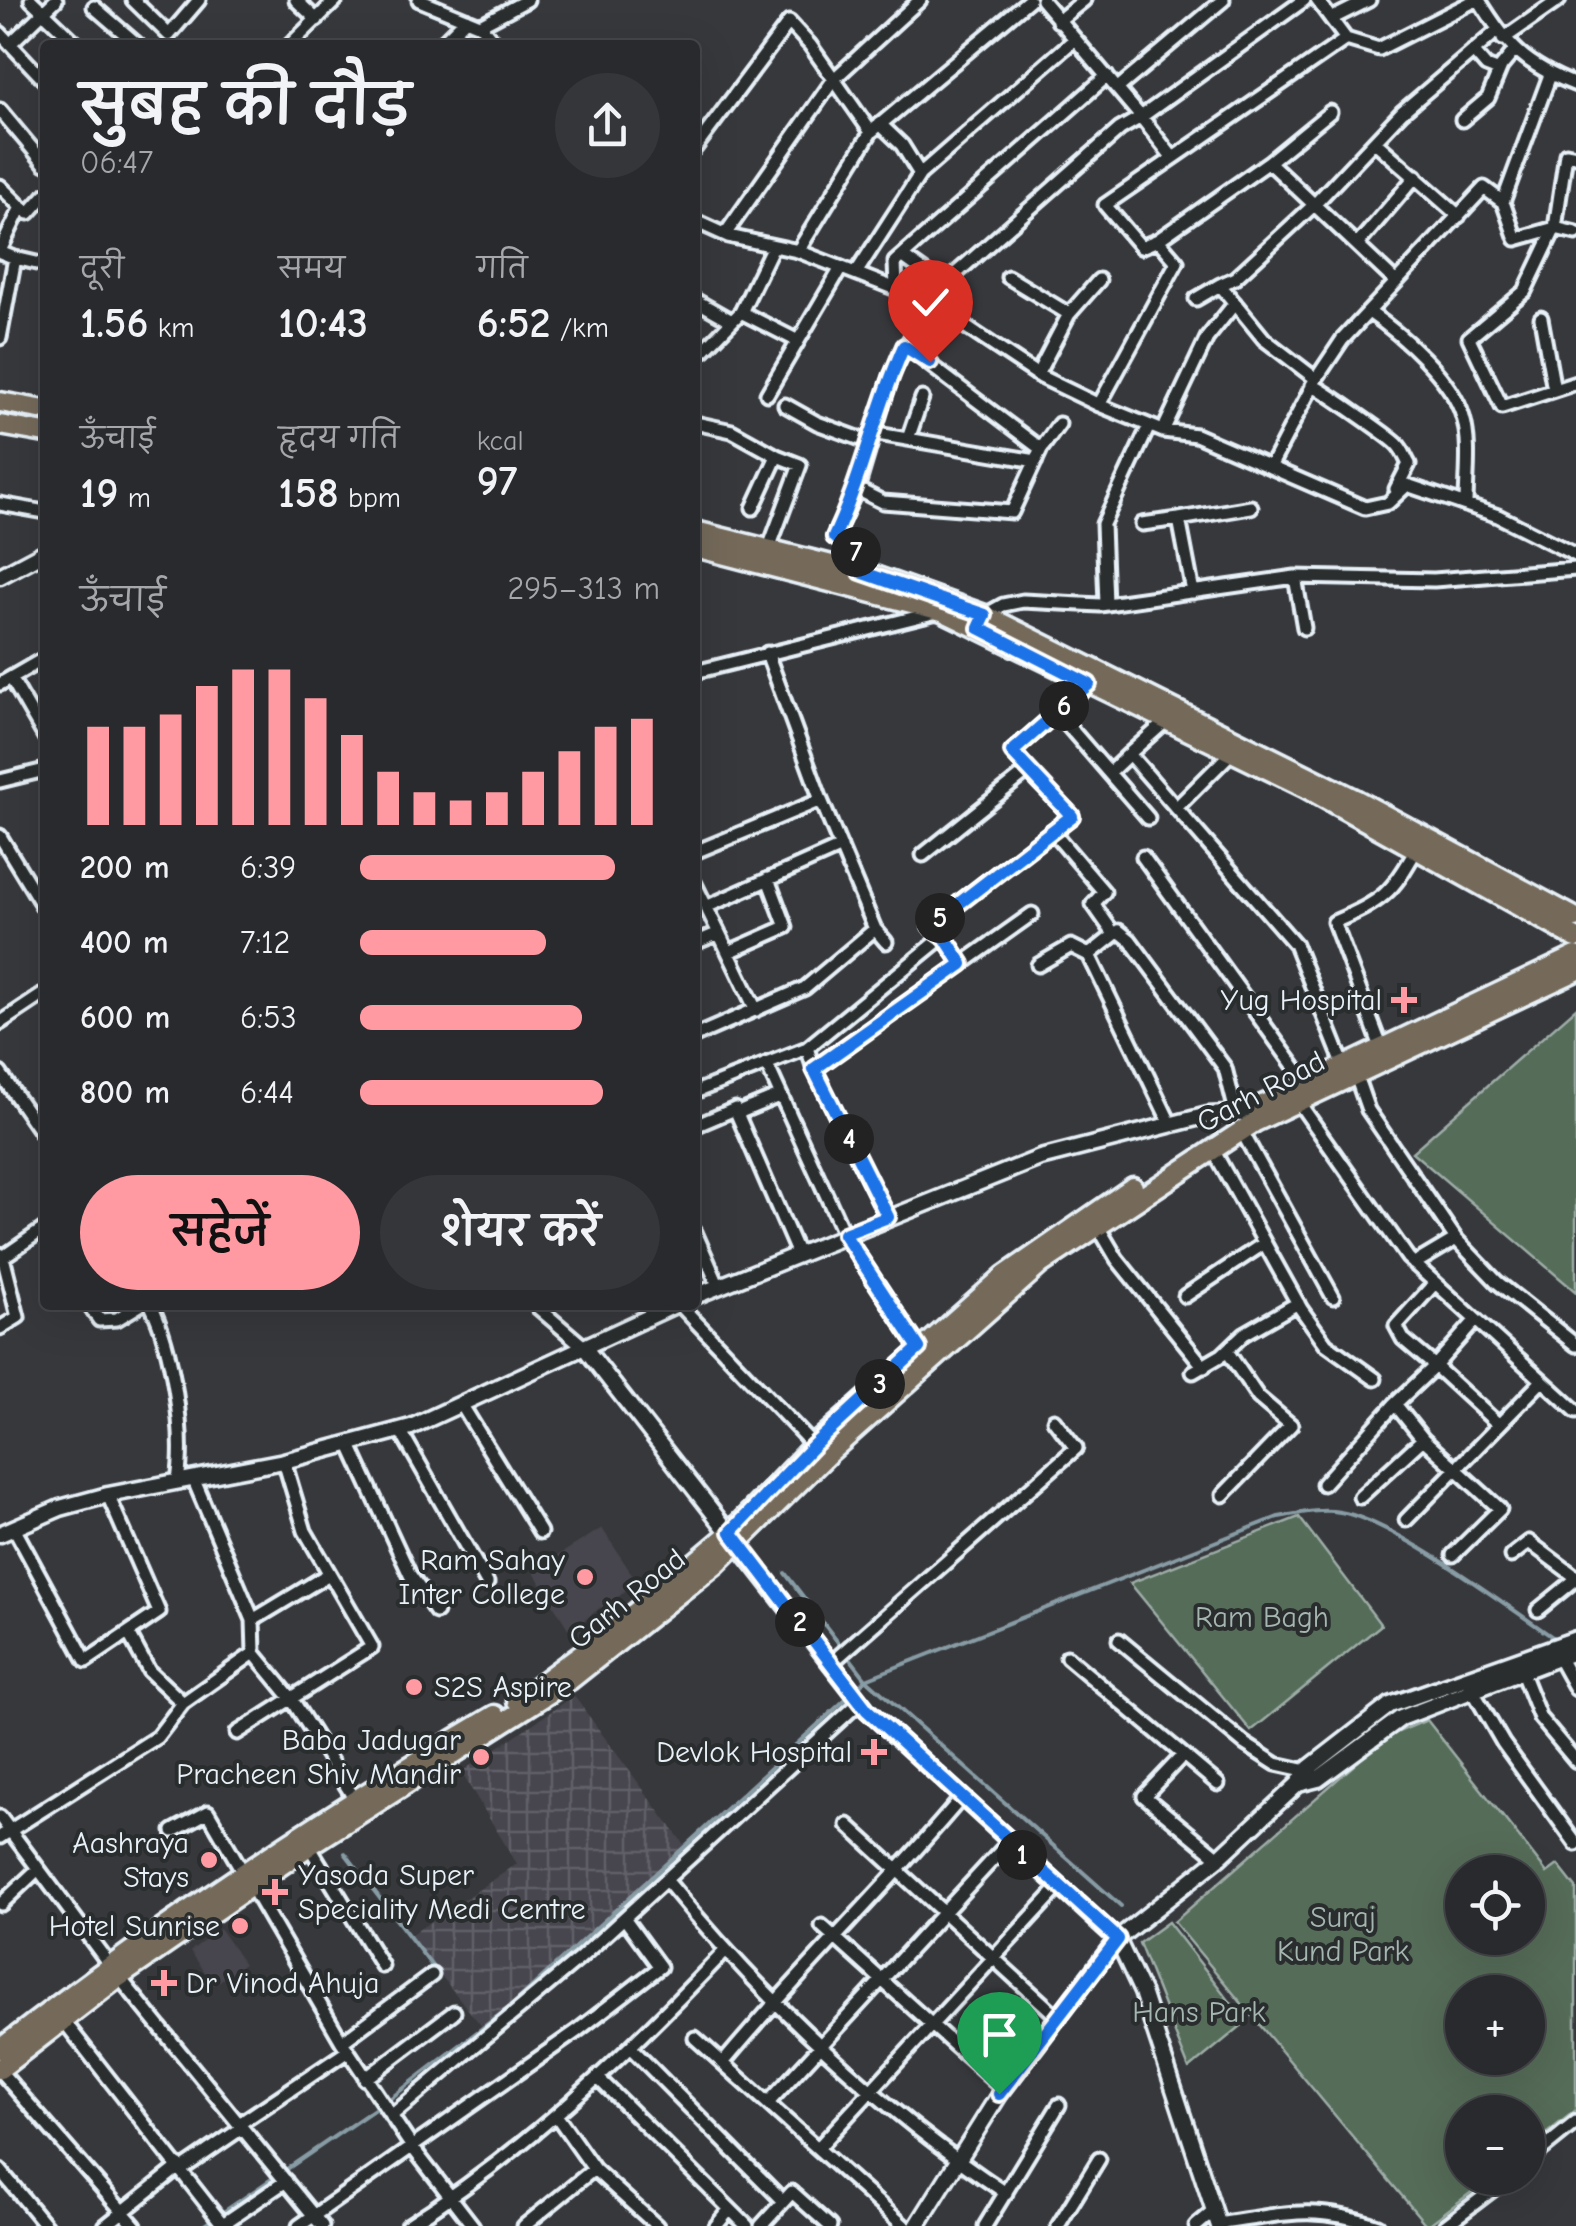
<!DOCTYPE html>
<html lang="hi">
<meta charset="utf-8">
<style>
body{margin:0;font-family:"Comic Neue","Playpen Sans Deva",sans-serif;background:#353639;color:#f1f3f6;height:100vh;display:flex;flex-direction:column;font-size:38px;white-space:nowrap}
*{box-sizing:border-box;margin:0}
p{font-size:32px;color:#a5a7aa}
.icon{flex:none;width:55px;height:55px;fill:none;stroke:currentColor;stroke-width:2;stroke-linecap:round;stroke-linejoin:round}
.map{position:relative;flex:1;overflow:hidden}
.drawer{position:absolute;left:40px;top:40px;width:660px;height:1270px;display:flex;flex-direction:column;background:#292a2d;border-radius:10px;box-shadow:0 10px 40px #0002,0 0 0 2px #454649}
.drawer>*{flex:none}
.fabs{position:absolute;left:1445px;top:1855px;display:grid;gap:20px}
.fabs a{display:grid;place-items:center;width:100px;height:100px;border-radius:50%;background:#292a2d;box-shadow:0 10px 40px #0002,0 0 0 2px #454649;font-size:50px}
.pin{position:absolute;display:grid;place-items:center;width:85px;height:85px;color:#fff;margin:-102px -42px;border-radius:50% 50% 50% 0;rotate:-45deg;box-shadow:0 0 10px #0007}
.pin .icon{rotate:45deg}
.km{position:absolute;width:50px;height:50px;margin:-25px;border-radius:50%;background:#222;color:#fff;font-size:28px;line-height:50px;text-align:center}
.round{display:grid;place-items:center;flex:none;width:105px;height:105px;border-radius:52px;background:#353639}
.summary{display:flex;align-items:center;justify-content:space-between;height:170px;padding:0 40px}
h1{font-size:55px;font-weight:600;line-height:75px}
.metrics{display:grid;grid-template-columns:repeat(3,1fr);gap:15px;height:170px;padding:10px 40px}
.metrics div{display:grid;align-content:center}
.metrics b{font-size:42px;font-weight:600}
.metrics small{font-size:28px;font-weight:400}
.metrics p{font-size:28px}
.chart{height:280px;padding:20px 40px}
.chart p{display:flex;justify-content:space-between}
.chart svg{width:100%;height:180px;margin-top:10px;stroke:#ff9aa2;stroke-width:6}
.primary-button{display:flex;gap:20px;margin-top:auto;padding:20px 40px}
.primary-button a{flex:1;height:115px;border-radius:60px;background:#ff9aa2;color:#111;font-size:40px;font-weight:600;line-height:115px;text-align:center}
.primary-button a+a{background:#353639;color:#f1f3f6}
ul{padding:0 40px;list-style:none;font-size:32px}
li{display:grid;grid-template-columns:160px 120px 1fr;align-items:center;height:75px}
li i{height:25px;border-radius:12px;background:#ff9aa2}
.map>svg:first-child{display:block}
.built{fill:#46454d}
.industrial{fill:url(#industrial-grid)}
.park{fill:#546c59;stroke:#9eaea8;stroke-width:2.5;fill-rule:evenodd}
.lines{fill:none;stroke-linecap:round;stroke-linejoin:round}
.stream{stroke:#889ca5;stroke-width:4}
.minor-casing{stroke:#e8f1f8;stroke-width:19}
.tertiary-casing{stroke:#e8f1f8;stroke-width:21}
.primary-casing{stroke:#e8f1f8;stroke-width:25}
.minor{stroke:#2a2d2e;stroke-width:11}
.tertiary{stroke:#2a2d2e;stroke-width:14}
.primary{stroke:#746a5a;stroke-width:18}
.route-casing{stroke:#fff;stroke-width:20}
.route{stroke:#1a73e8;stroke-width:12}
.poi-dot{fill:#ff9aa2;stroke:#2a2d2e;stroke-width:4}
.labels{text-anchor:middle;dominant-baseline:central;stroke-width:8;stroke-linejoin:round;paint-order:stroke}
.poi-label{font-size:30px;fill:#e8f1f8;stroke:#2a2d2e;text-anchor:end}
.street-label{font-size:30px;fill:#e8f1f8;stroke:#2a2d2e}
.park-label{font-size:30px;fill:#a5b5b0;stroke:#2a2d2e}
</style>
<div class="map">
<svg width="1576" height="2226" viewBox="0 0 1576 2226">
<defs>
<pattern id="industrial-grid" width="8" height="8" patternUnits="userSpaceOnUse" patternTransform="scale(2.5)"><rect width="8" height="8" fill="#46454d"/><path d="M0 4h8M4 0v8" fill="none" stroke="#616067"/></pattern>
</defs>
<rect width="100%" height="100%" fill="#37383c"/>
<filter id="ink" filterUnits="userSpaceOnUse"><feTurbulence type="fractalNoise" baseFrequency=".01" numOctaves="2"/><feDisplacementMap in="SourceGraphic" scale="20" xChannelSelector="R" yChannelSelector="G"/><feConvolveMatrix kernelMatrix="1 2 1 2 8 2 1 2 1" color-interpolation-filters="sRGB"/></filter>
<g filter="url(#ink)">
<path class="built" d="M602 1528 637 1582 617 1598 621 1607 609 1617 601 1607 570 1632 533 1571Z
M220 1929 244 1964 214 1985 190 1951Z"/>
<path class="industrial" d="M574 1696 686 1847 483 2028 409 1936 517 1864 461 1772Z"/>
<path class="park" d="M1576 1008V1292L1412 1152Z
M1299 1517 1381 1625 1251 1731 1130 1583Z
M1427 1720 1547 1873 1558 1865 1576 1888V2110L1528 2148V2112H1462V2178H1490L1427 2226 1174 1922 1386 1737ZM1462 1872H1528V1938H1462ZM1462 1992H1528V2058H1462Z
M1168 1922 1246 2022 1189 2069 1139 1943Z"/>
<g class="lines">
<path class="stream" d="M785 1573 866 1679 1121 1906
M856 1689 866 1679 1278 1517C1297 1514 1320 1508 1340 1512 1395 1521 1509 1608 1560 1642
M345 1853 435 1970
M387 2101 511 2006 849 1696
M284 2171 379 2106
M203 2226 276 2176"/>
<g class="minor-casing">
<path id="minor" d="M31 0 78 45
M133 0 169 35 199 0
M296 0 317 20
M419 0 480 25 527 0
M1042 0 1141 117 1304 0
M1317 0 1346 39 1379 49 1476 0
M1479 0C1507 46 1525 65 1576 85
M94 7 138 45
M1331 19 1369 0
M1058 21 1084 0
M480 25 496 45
M0 33 45 81
M1503 39 1559 0
M10 44 56 0
M290 45 336 0
M440 45 466 19
M1473 51 1486 66 1499 71
M1550 75 1503 202 1516 239 1555 228 1566 154 1576 156
M1118 88 1223 0
M0 110 45 164
M1330 112 1269 162 1396 282
M1462 120 1488 98 1501 67 1515 50
M880 124 902 145 920 174
M871 132 1029 0
M1375 142 1459 216
M695 148 789 22 810 45 871 132 798 251
M0 186 21 207
M695 221 728 236 798 251 896 289 939 309 1041 377 1099 405 1163 431 1196 435 1365 508 1388 503 1407 485 1498 516 1576 555
M726 233 834 79 920 0
M1576 233 1555 228 1525 291 1469 338 1502 407 1576 383
M1158 240 1269 162
M1357 245 1416 176
M0 251 21 207 29 213 45 195
M0 252 15 258 0 338
M902 256 943 285 1120 129 1141 117 1173 158
M15 258 45 265
M856 273 920 174 1075 39
M1008 277 1069 314 1037 375
M1220 285 1235 278 1314 205 1402 112 1497 31
M896 289 895 262 1107 76
M1196 299 1220 285 1264 339 1316 379 1270 467
M695 300 732 321
M741 312 798 341
M1369 312C1401 334 1452 378 1463 417 1471 443 1466 478 1466 505
M1069 314 1099 280
M1541 318 1554 390
M905 346 1041 449
M695 349 704 350 741 312 773 246
M767 394 841 268
M785 405 817 423 869 442
M1099 405 1177 262 1158 240 1141 247 1105 205 1346 39
M695 423 732 431 777 456 753 508
M1163 431 1207 338 1235 303
M872 433 1036 461
M909 436 922 398
M857 489 883 502 1012 512 1041 449 1059 424
M1396 489 1409 464C1405 457 1403 450 1397 444 1389 436 1319 387 1312 385L1342 340 1484 188 1503 202
M0 504 45 512
M1142 524 1179 519
M769 548 800 465 777 456
M861 572 856 551 834 537 857 489 891 376 928 304
M1295 577 1304 628
M1193 592 1179 519 1251 507
M1106 604 1103 524 1149 426
M985 615 1003 605 1023 601 1100 605 1295 577 1434 580 1576 569
M695 672 937 612
M11 678 45 737
M0 684 45 658
M1057 713 1148 818
M1129 754 1166 721
M1110 772 1129 754 1295 944 1343 1064
M0 781 45 770
M1177 807 1232 752
M1052 831 1104 892 1093 904 1114 934
M0 836 45 910
M695 852 821 800 767 653
M923 855 1028 771 1013 751 1089 684
M1143 857 1305 1081
M695 884 719 933 695 943
M706 907 841 847
M875 929 886 942
M719 933 756 1010
M944 936 962 964
M729 952 786 927 768 879
M1089 955 1119 931 1130 940 1225 1068 1236 1112
M1038 965 1071 946 1089 955 1171 1125
M0 1023 45 993
M695 1036 805 988 875 929 821 800
M1381 1047 1334 922C1382 901 1392 894 1417 848
M768 1067 844 1234 919 1348
M814 1069 807 1048 944 936 930 925 1072 816 1028 771
M0 1073 45 1138
M1355 1073 1368 1110 1456 1239
M695 1092 807 1048
M1297 1100 1408 1258 1576 1411
M735 1109 738 1113 779 1096
M695 1126 735 1109 797 1252
M1240 1128 1333 1297
M1212 1148 1301 1309 1326 1344 1375 1379
M887 1217 814 1069 1032 914
M1097 1225 1117 1259 1204 1367
M695 1232 718 1285
M0 1254 3 1257 45 1228
M1414 1264 1456 1239 1497 1282 1576 1345
M1435 1283 1396 1326 1403 1339 1435 1366 1395 1404 1423 1439 1500 1509 1453 1555
M1185 1296 1263 1244
M89 1305 99 1320 117 1319 140 1305
M151 1305C172 1347 186 1433 178 1480
M535 1305 584 1347
M680 1305 815 1447
M1475 1321 1435 1366 1498 1424
M0 1328 18 1317 3 1257
M1193 1372 1222 1355 1244 1334 1298 1303
M461 1404 540 1532
M400 1430 487 1583
M350 1445 410 1575 436 1612
M193 1478 253 1620 254 1653 291 1698 354 1798
M1323 1484 1395 1404
M1223 1495 1291 1425 1258 1397 1227 1351
M1360 1497 1423 1439
M1406 1520 1541 1382
M14 1528 86 1661 159 1612 108 1495
M1511 1556 1529 1542 1576 1577
M1538 1610 1576 1579
M253 1620 329 1574
M129 1634 149 1671 183 1703
M1119 1640 1245 1744 1276 1764 1312 1772
M1556 1653 1576 1689
M1067 1657 1218 1784
M830 1664 1076 1448 1054 1420
M1522 1673 1540 1718 1576 1761
M1470 1686 1503 1743 1576 1844
M237 1733 372 1647 305 1531 284 1461
M1183 1755 1144 1796 1219 1858
M0 1817 109 1964
M848 1825 1059 2018
M173 1831 208 1812 342 2042 412 2147 473 2226
M0 1837 157 1737 183 1703 254 1653
M309 1846 382 1966
M667 1881C763 1999 879 2109 1006 2193
M1 1904 36 1871
M822 1926 1003 2089
M119 1977 322 2226
M63 2020 224 2226
M695 2038 904 2226
M342 2042 432 1975
M631 2048 783 2201
M723 2063C799 1971 885 1889 962 1797
M0 2071 135 2226
M365 2079 454 2012
M599 2079 747 2226
M768 2103 1009 1842
M556 2115 594 2169 657 2226
M391 2116 579 1959 860 1702
M239 2124 348 2051
M818 2148 1059 1887
M1528 2161 1576 2122
M182 2169 242 2128
M0 2170 46 2226
M1218 2224C1284 2214 1313 2204 1378 2226
M105 2226 180 2166
M220 2226 286 2181
M299 2226 577 2031 660 1967 625 1919
M407 2226C527 2150 628 2053 725 1951
M524 2226 594 2169
M716 2226 730 2209
M761 2226 792 2192 830 2226
M985 2226 1059 2105
M1058 2226 1099 2159
M1196 2226 1214 2211
M1445 2226 1508 2178"/>
</g>
<g class="tertiary-casing">
<path id="tertiary" d="M0 576 45 552
M695 1296 1040 1158 1208 1115 1247 1113 1255 1122
M584 1347 867 1710 1117 1939 1142 1992 1219 2226
M0 1534 60 1508 108 1495 284 1461 411 1427 675 1305
M1298 1784 1318 1779 1401 1718 1576 1651
M917 2226 999 2095 1117 1939 1219 1858 1298 1784 1309 1768 1390 1705 1576 1639"/>
</g>
<g class="primary-casing">
<path id="primary" d="M0 402 45 410
M0 425 45 433
M695 531 872 575 985 615 1355 799 1576 918
M695 547 942 611 1306 788 1576 938
M1256 1108 1576 956
M517 1701 624 1622 731 1532 814 1445 1004 1276 1133 1187
M0 2049C158 1926 323 1816 495 1715
M0 2069 119 1977 309 1846 570 1680 716 1564 829 1453 1041 1264 1255 1122 1576 971"/>
</g>
<use href="#minor" class="minor"/>
<use href="#tertiary" class="tertiary"/>
<use href="#primary" class="primary"/>
</g>
</g>
<g class="lines" filter="url(#ink)">
<g class="route-casing">
<path id="route" d="M930 362 904 346C876 408 863 475 834 537L856 552 861 572 985 615 979 628 1089 684 1012 752 1072 816 930 926 944 936 962 964 814 1069 888 1217 844 1234 919 1348 814 1445 731 1532 867 1710 1118 1939 999 2094"/>
</g>
<use href="#route" class="route"/>
</g>
<g class="poi-dot">
<path d="M1399 985h10v10h10v10h-10v10h-10v-10h-10v-10h10z"/>
<circle cx="585" cy="1577" r="10"/>
<circle cx="414" cy="1687" r="10"/>
<path d="M869 1737h10v10h10v10h-10v10h-10v-10h-10v-10h10z"/>
<circle cx="481" cy="1757" r="10"/>
<circle cx="209" cy="1860" r="10"/>
<path d="M270 1877h10v10h10v10h-10v10h-10v-10h-10v-10h10z"/>
<circle cx="240" cy="1926" r="10"/>
<path d="M159 1968h10v10h10v10h-10v10h-10v-10h-10v-10h10z"/>
</g>
<g class="labels">
<g class="poi-label">
<text x="1382" y="1000">Yug Hospital</text>
<text x="565" y="1560">Ram Sahay<tspan x="565" dy="34">Inter College</tspan></text>
<text x="434" y="1687" text-anchor="start">S2S Aspire</text>
<text x="461" y="1740">Baba Jadugar<tspan x="461" dy="34">Pracheen Shiv Mandir</tspan></text>
<text x="852" y="1752">Devlok Hospital</text>
<text x="189" y="1843">Aashraya<tspan x="189" dy="34">Stays</tspan></text>
<text x="298" y="1875" text-anchor="start">Yasoda Super<tspan x="298" dy="34">Speciality Medi Centre</tspan></text>
<text x="220" y="1926">Hotel Sunrise</text>
<text x="186" y="1983" text-anchor="start">Dr Vinod Ahuja</text>
</g>
<g class="street-label">
<text transform="translate(1261 1092) rotate(-28)">Garh Road</text>
<text transform="translate(627 1599) rotate(-39)">Garh Road</text>
</g>
<g class="park-label">
<text x="1262" y="1617">Ram Bagh</text>
<text x="1343" y="1917">Suraj<tspan x="1343" dy="34">Kund Park</tspan></text>
<text x="1199" y="2012">Hans Park</text>
</g>
</g>
</svg>
<div class="fabs">
<a><svg class="icon" aria-label="locate" viewBox="0 0 24 24"><circle cx="12" cy="12" r="6"/><path d="M12 2v4M12 18v4M2 12h4M18 12h4"/></svg></a>
<a>+</a>
<a>−</a>
</div>
<div class="pin" style="left:999px;top:2094px;background:#1e9e55"><svg class="icon" aria-label="arrive" viewBox="0 0 24 24"><path d="M6 21V4h12l-3 4 3 4H6"/></svg></div>
<div class="pin" style="left:930px;top:362px;background:#d93025"><svg class="icon" aria-label="check" viewBox="0 0 24 24"><path d="M5 12l5 5 9-10"/></svg></div>
<b class="km" style="left:1022px;top:1855px">1</b>
<b class="km" style="left:800px;top:1622px">2</b>
<b class="km" style="left:880px;top:1384px">3</b>
<b class="km" style="left:849px;top:1139px">4</b>
<b class="km" style="left:940px;top:918px">5</b>
<b class="km" style="left:1064px;top:706px">6</b>
<b class="km" style="left:856px;top:552px">7</b>
<section class="drawer">
<div class="summary"><div><h1>सुबह की दौड़</h1><p>06:47</p></div><a class="round"><svg class="icon" aria-label="share" viewBox="0 0 24 24"><path d="M12 15V3M7 8l5-5 5 5M5 13v7h14v-7"/></svg></a></div>
<div class="metrics">
<div><p>दूरी</p><b>1.56<small> km</small></b></div>
<div><p>समय</p><b>10:43</b></div>
<div><p>गति</p><b>6:52<small> /km</small></b></div>
</div>
<div class="metrics">
<div><p>ऊँचाई</p><b>19<small> m</small></b></div>
<div><p>हृदय गति</p><b>158<small> bpm</small></b></div>
<div><p>kcal</p><b>97</b></div>
</div>
<div class="chart"><p><span>ऊँचाई</span>295–313 m</p>
<svg viewBox="0 0 160 44" preserveAspectRatio="none"><path d="M5 44V20M15 44V20M25 44V17M35 44V10M45 44V6M55 44V6M65 44V13M75 44V22M85 44V31M95 44V36M105 44V38M115 44V36M125 44V31M135 44V26M145 44V20M155 44V18"/></svg>
</div>
<ul>
<li><b>200 m</b>6:39<i style="width:85%"></i></li>
<li><b>400 m</b>7:12<i style="width:62%"></i></li>
<li><b>600 m</b>6:53<i style="width:74%"></i></li>
<li><b>800 m</b>6:44<i style="width:81%"></i></li>
</ul>
<div class="primary-button"><a>सहेजें</a><a>शेयर करें</a></div>
</section>
</div>
